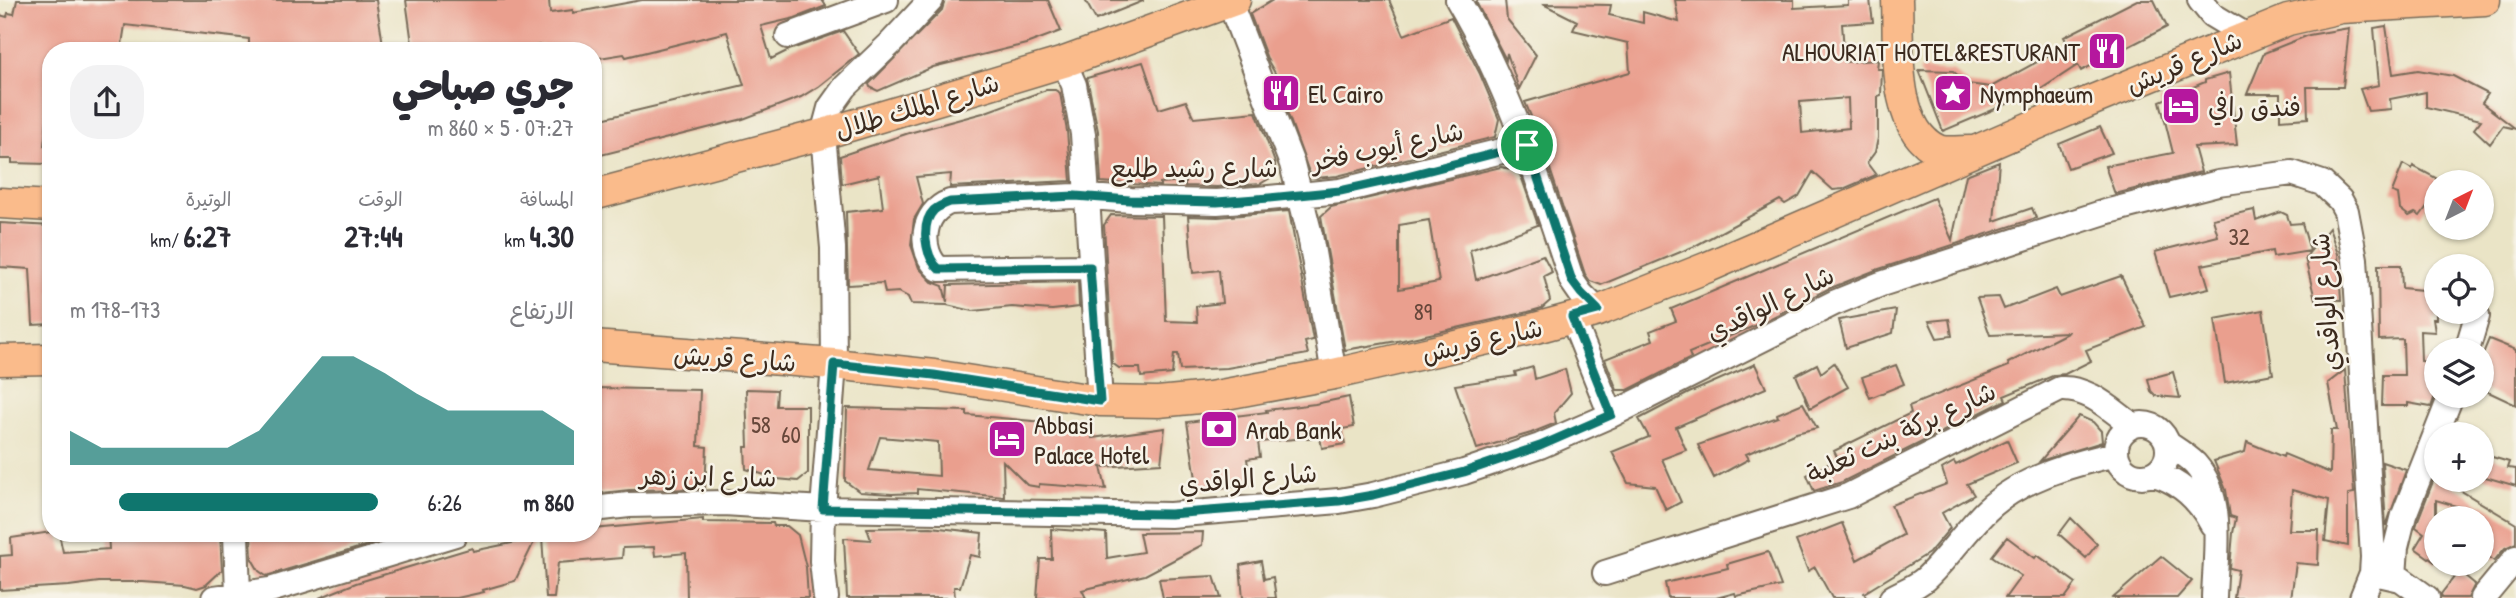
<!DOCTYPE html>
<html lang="ar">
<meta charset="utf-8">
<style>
body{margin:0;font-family:"Patrick Hand","Playpen Sans Arabic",sans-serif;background:#f2f2f3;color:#2b2b33;direction:rtl;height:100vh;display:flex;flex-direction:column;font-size:26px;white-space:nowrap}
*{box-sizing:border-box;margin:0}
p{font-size:23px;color:#7c7c81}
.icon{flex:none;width:38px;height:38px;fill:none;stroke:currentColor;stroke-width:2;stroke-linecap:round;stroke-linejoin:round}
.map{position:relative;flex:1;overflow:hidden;direction:ltr}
.details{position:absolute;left:42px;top:42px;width:560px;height:500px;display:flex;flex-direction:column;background:#fff;border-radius:28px;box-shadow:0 2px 5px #0004;direction:rtl}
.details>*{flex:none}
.needle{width:46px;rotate:42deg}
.tools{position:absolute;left:2424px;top:170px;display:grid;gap:14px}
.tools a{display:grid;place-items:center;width:70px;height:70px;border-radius:50%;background:#fff;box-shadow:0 2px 5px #0004;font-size:35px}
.pin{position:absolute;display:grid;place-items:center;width:60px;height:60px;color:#fff;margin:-30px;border:4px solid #fff;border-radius:50%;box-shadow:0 2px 7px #0007}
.round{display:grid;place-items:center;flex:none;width:74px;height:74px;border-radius:28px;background:#f2f2f3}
.headline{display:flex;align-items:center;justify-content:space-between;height:119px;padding:0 28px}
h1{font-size:38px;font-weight:800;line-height:52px}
.stats{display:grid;grid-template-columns:repeat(3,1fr);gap:10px;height:119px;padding:7px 28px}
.stats div{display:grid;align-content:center}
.stats b{font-size:30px;font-weight:800}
.stats small{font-size:19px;font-weight:400}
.stats p{font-size:19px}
.chart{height:196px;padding:14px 28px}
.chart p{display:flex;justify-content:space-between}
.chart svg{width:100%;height:126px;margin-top:7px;fill:#0f766e;opacity:.7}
ul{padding:0 28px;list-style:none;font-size:23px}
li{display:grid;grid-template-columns:112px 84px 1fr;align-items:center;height:52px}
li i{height:18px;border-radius:9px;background:#0f766e}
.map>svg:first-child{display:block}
.building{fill:#ea9f8e;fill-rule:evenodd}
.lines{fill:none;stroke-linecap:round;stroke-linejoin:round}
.minor-casing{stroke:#786b59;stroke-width:28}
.major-casing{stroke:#786b59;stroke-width:33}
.minor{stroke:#fff;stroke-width:24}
.major{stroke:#fabb8b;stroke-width:30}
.route-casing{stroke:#fff;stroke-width:14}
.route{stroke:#0f766e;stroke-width:9}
.labels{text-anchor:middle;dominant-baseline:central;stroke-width:5;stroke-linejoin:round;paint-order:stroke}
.number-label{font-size:23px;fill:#67473a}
.poi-label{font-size:26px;fill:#3b2a1e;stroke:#f7f3e8;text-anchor:start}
.street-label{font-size:26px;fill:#3b2a1e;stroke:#f7f3e8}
</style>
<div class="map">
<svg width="2516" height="598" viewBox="0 0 2516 598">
<rect width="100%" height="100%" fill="#f7f3e8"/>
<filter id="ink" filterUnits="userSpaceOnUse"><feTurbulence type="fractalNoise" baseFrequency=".0143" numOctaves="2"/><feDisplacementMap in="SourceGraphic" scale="14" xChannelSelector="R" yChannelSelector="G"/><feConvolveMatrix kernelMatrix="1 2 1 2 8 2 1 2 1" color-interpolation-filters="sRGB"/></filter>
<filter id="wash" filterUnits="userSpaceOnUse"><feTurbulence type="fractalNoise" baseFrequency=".00686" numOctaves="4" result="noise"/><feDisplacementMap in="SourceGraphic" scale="28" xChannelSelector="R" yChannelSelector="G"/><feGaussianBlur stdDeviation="1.57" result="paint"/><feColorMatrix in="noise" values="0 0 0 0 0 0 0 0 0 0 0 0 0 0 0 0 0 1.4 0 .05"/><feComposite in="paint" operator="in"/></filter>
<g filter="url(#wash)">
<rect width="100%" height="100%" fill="#eae4c6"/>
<g id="blocks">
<path class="building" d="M17 0H376L384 51H249V39L125 25 121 51H51V85L44 146H49L48 164 12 163V159H0V15L7 17 8 13 14 14Z
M406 0H549L550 13 573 10V13L642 0H822L826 6 795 18 761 26 771 59 789 50 843 31 859 54 819 86 801 97 743 119 593 157V121L744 85 727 32 626 57 624 54 593 59V51H543L542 45 503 51H413Z
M945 0H1048L1061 31 1026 44 933 67 878 91 870 87 869 84 942 10Z
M1085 0H1143V1L1096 20Z
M1273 0H1389L1404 35 1451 17 1480 74 1499 119 1495 137 1337 176 1316 178 1309 172 1276 81 1279 80 1268 61 1250 14Z
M1478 0H1505L1507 19 1536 55 1519 89 1507 53 1506 60 1476 2Z
M1675 0H1794V8L1848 5V0H1870L1873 22 1842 24 1845 62 1878 60 1877 69H1882L1881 95 1878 96V138L1875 152 1867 163 1876 175 1843 189 1833 190 1813 172 1799 196 1785 204 1780 200 1695 246 1601 285 1590 281 1585 274 1538 133 1525 102 1630 72 1628 43 1573 30 1577 21 1543 4 1611 5 1609 15 1643 23V12L1679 22ZM1848 98 1849 128 1802 133 1800 102Z
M2137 0H2154L2167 27 2081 71 2078 65 2038 91 1943 131 1919 70 1953 71 1968 84 1991 87 2068 45 2064 37Z
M2386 26 2393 74 2418 70 2453 76 2488 94 2482 103 2516 129 2503 126 2490 144 2474 129 2481 120 2426 107V92L2390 99 2391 109 2368 111 2360 89 2379 85 2374 28Z
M2349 28 2343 87H2307L2308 118 2280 120V94H2247L2264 53 2309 35Z
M1143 62 1159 109 1186 101 1194 118 1256 112 1275 163V171L1270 178 1260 184 1217 187 1185 186V181L1160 183V186L1101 182 1098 131 1087 78Z
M2229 73 2237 145 2194 147 2201 172 2115 194 2105 166 2173 153 2160 101 2205 82V80Z
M1046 90H1055L1060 93 1067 131 1071 181 950 187 951 174 916 177 923 204 914 219 911 245 919 268 932 282 943 286 947 302 948 285 1078 282 1079 307 1052 310 1012 307 973 311 947 305 911 304 908 297 899 292 885 293 883 283 848 285 846 212 883 208 879 175 842 184 840 156 909 133 983 113Z
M2100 127 2112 153 2068 168 2059 144Z
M1999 162 1994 221 2032 208 2036 218 1876 270 1828 289 1759 324 1689 353 1691 358 1628 390H1617L1605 359 1653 340 1650 331 1676 321 1671 309 1934 198 1952 240 1966 175Z
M2403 164 2412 169 2413 166 2436 178V194L2420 216 2415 213 2409 216 2400 209 2398 194 2392 192Z
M1501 167 1516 170 1521 176 1538 225 1470 250 1476 280 1543 255 1552 272 1544 276 1550 301 1542 308 1528 312 1403 340 1345 350 1321 216 1331 207ZM1429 220 1439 282 1399 289V225Z
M2254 210 2256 221 2281 212 2287 215 2290 224 2302 223 2310 251 2273 257 2272 251 2202 265 2209 288 2169 297 2155 252 2218 236 2213 219Z
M1289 211 1313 340 1305 342 1308 354 1227 368 1180 370 1178 354H1174L1172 374 1141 377 1140 368H1119L1112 363 1104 225 1111 215 1162 216 1166 321 1197 322 1196 306 1222 303 1219 270 1193 273 1188 216 1218 217Z
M0 223 51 226V324L33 325 30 269 0 267Z
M2329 228 2338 254 2341 300 2315 299 2305 258Z
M2378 265H2401L2402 288 2433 291 2432 301 2436 303V319H2433L2435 332 2420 331 2421 361 2436 362V393L2431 407 2408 403V406H2382L2383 375H2404L2403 339 2379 340Z
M2121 276 2146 327 2086 350 2091 361 2065 374 2055 375 2004 396 2006 400 1842 482 1814 491 1807 475 1838 459 1834 451 1911 413 1909 406 2009 366 2008 363 2069 332 1990 335 1977 298 1999 297 2004 309 2056 289 2060 297Z
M1896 310 1893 333 1846 348 1839 320Z
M2263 310 2273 374 2225 383 2215 319Z
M1949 319 1952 336 1937 338 1929 321Z
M2489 339 2516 350V405L2482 389V356Z
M1834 363 1848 387 1810 408 1796 375 1817 364 1821 373Z
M1755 364 1766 388 1676 427 1686 450 1662 459 1681 502 1666 510 1655 486 1628 483 1612 452 1649 437 1639 419 1689 393Z
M1896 365 1904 384 1870 398 1862 377Z
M1533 367 1535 379 1565 369 1571 393 1554 413 1556 423 1531 433 1477 449 1455 385 1516 376 1515 372Z
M2345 370 2354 493 2348 494V546L2325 541 2329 500 2292 490 2289 530H2319L2318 565 2296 563 2291 598H2234L2238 570 2230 568 2233 533 2236 518 2230 516 2226 490 2214 461 2245 452 2247 442 2283 457 2284 454 2330 473 2331 430H2337L2328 383Z
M2173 372 2180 398 2156 396 2151 391 2148 379Z
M593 388 700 390 698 446 707 447 705 489 629 490 593 494Z
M746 389 777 390 776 406H808V473L798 481 777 479 746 469 745 447H748Z
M1349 397 1354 427 1342 429 1345 444 1322 448 1320 437 1258 442 1260 457 1247 459 1251 484 1198 491 1187 422 1267 412 1266 410 1315 404Z
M1803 403 1817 428 1796 433 1746 454 1749 459 1714 478 1698 445 1778 417 1777 414Z
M847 408 967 411V415L1055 423 1092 430V438L1165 428 1161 463 1101 467 1106 489 1039 484V487L1027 485 1003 461 1004 497 917 489V493L892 494 860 492 845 481ZM880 437 938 442 939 476 869 470Z
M2079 416 2093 422 2101 431 2102 442 2040 461Z
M2007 440 2017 463 1967 484 1974 495 1942 513 1950 528 1929 553 1864 593 1867 598H1832L1815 567 1808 571 1796 541 1842 523 1857 560 1903 535 1891 505 1947 484 1942 469 1954 462 1956 465Z
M2482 454 2509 462 2507 468 2516 469V486L2482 476Z
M2382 462 2406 470 2386 526Z
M2434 479 2443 480 2516 524V543L2505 548 2494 561 2482 551 2489 541 2482 538V518H2470L2463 508 2436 500V563L2415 548 2424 533 2416 527 2418 520Z
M2071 518 2097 544 2086 558 2059 534Z
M703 519V522L773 523 774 526H787L798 535 806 567 808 598H687L686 553 655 556 654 547 623 548 622 558 558 563 554 598H546L542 537 559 534H593V529Z
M931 527 982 533 980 557 970 555 960 587H954L955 598H847L844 538 871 540 867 528Z
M1051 529 1106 533 1107 558 1143 552 1139 533 1203 532 1202 545 1145 575 1082 590 1086 598H1037L1040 559H1052Z
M51 532 59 534 63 552 109 549 108 534H220L222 570 206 585 197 588 185 585 143 582H99L69 586 0 590V556L12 555 11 538Z
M251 534H404L266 576 259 571 252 559Z
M2007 537 2035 558 2037 555 2076 583 2065 598H2005L2021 576 1992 556Z
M536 538 515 581 483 590 484 592 457 598H319L356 583 472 548 473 551Z
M1768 552 1781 586 1736 596 1735 593 1716 598H1668L1665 583 1728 568 1727 564Z
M2161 556 2192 581 2177 598H2113Z
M1261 561 1264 579 1273 577 1276 598H1243L1240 565Z
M2459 571 2475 584 2468 598H2442L2441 594Z
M1214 576 1221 598H1163L1159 579Z"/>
</g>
</g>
<g filter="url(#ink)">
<use href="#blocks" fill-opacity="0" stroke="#786b59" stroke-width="2"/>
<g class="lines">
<g class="minor-casing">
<path id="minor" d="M1458 0C1510 88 1540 185 1572 281L1581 294 1598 311
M2200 0 2212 15 2247 36
M1230 3 1292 164 1310 235 1334 374
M788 36 886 0
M1064 62 1074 85 1083 134 1100 401
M1090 267 939 269C918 251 921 212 950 202L1075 196 1131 200 1217 202 1269 198 1340 191 1526 145
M1572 317 1611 415
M2467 350 2477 316
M2116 450a26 26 0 1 1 52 0a26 26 0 1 1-52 0Z
M2168 444C2177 450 2187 456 2195 464 2226 499 2215 555 2214 598
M2154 474C2181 482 2199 499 2212 524
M593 509 629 505 724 503 823 509 1170 515 1339 501 1373 495 1464 472 1540 446 1611 415 1834 303 1881 284 2105 212 2218 183 2292 173 2322 183 2340 200 2346 211 2355 259 2373 557 2372 573 2362 598
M236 534 238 595
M1605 573 1848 496 2060 389C2088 387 2110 409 2132 425
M2379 574 2401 579 2427 598
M2394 577 2396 547 2404 515 2451 396
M214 598 270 590 455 534
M826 598 822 561 823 509 834 364 833 248 823 134 830 108 845 87 890 44 931 0
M1892 598C1902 592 1916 587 1925 579 1946 560 1965 531 1987 510 2021 478 2072 464 2116 454
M2483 598 2516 558"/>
</g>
<g class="major-casing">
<path id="major" d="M1897 0C1899 42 1891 130 1938 150 1946 153 1960 151 1970 151
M593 195 823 134 1064 62 1235 0
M0 203 51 206
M593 346 834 364 934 375 1100 401 1158 402 1210 397 1334 374 1532 329 1598 311 1708 267 2088 102 2288 20 2341 8 2485 0
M0 360 51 359"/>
</g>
<use href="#minor" class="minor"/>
<use href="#major" class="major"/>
</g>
</g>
<g class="lines" filter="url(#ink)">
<g class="route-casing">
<path id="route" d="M1527 145 1572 281 1581 293 1598 310 1572 317 1611 415 1540 446 1464 472 1373 495 1339 501 1170 514 823 509 834 364 934 375 1100 401 1090 267 939 269C925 257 920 224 934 210 939 206 944 204 950 202L1075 196 1130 200 1217 202 1269 198 1340 191 1399 178Z"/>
</g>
<use href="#route" class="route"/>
</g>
<defs>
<g id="restaurant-square" transform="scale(2.0125)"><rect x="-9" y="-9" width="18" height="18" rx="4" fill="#b5179e" stroke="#f7f3e8"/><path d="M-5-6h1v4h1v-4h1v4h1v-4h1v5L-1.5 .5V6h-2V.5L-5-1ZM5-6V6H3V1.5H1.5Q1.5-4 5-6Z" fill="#fff"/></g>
<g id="sight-square" transform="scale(2.0125)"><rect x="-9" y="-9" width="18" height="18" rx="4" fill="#b5179e" stroke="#f7f3e8"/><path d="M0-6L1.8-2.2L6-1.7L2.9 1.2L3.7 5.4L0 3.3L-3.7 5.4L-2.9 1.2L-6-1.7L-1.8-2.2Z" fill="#fff"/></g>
<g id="hotel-square" transform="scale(2.0125)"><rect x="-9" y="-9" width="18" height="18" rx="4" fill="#b5179e" stroke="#f7f3e8"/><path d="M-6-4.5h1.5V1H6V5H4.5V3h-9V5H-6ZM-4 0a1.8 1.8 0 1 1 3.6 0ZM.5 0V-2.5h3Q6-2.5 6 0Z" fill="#fff"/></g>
<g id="bank-square" transform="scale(2.0125)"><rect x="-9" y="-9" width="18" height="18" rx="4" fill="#b5179e" stroke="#f7f3e8"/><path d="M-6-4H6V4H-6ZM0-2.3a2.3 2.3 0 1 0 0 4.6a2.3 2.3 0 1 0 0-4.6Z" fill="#fff"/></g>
</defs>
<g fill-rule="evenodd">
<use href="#restaurant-square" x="2107" y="51"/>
<use href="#restaurant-square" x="1281" y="93"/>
<use href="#sight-square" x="1953" y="93"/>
<use href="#hotel-square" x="2181" y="106"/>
<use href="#bank-square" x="1219" y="429"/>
<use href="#hotel-square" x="1007" y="439"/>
</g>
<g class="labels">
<g class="number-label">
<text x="2239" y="236">32</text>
<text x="1423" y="311">89</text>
<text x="761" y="424">58</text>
<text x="791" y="434">60</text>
</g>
<g class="poi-label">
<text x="2080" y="51" text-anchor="end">ALHOURIAT HOTEL&amp;RESTURANT</text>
<text x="1308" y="93">El Cairo</text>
<text x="1980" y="93">Nymphaeum</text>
<text x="2208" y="106">فندق رافي</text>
<text x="1034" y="424">Abbasi<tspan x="1034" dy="30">Palace Hotel</tspan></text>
<text x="1246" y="429">Arab Bank</text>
</g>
<g class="street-label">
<text transform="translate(2184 62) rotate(-23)">شارع قريش</text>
<text transform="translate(917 106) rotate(-17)">شارع الملك طلال</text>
<text transform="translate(1387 146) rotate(-12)">شارع أيوب فخر</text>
<text x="1194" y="167">شارع رشيد طليع</text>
<text transform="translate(2325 302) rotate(-95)">شارع الواقدي</text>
<text transform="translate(1770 303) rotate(-26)">شارع الواقدي</text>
<text transform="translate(1482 340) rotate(-13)">شارع قريش</text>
<text transform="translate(735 358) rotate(4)">شارع قريش</text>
<text transform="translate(1901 432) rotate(-25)">شارع بركة بنت ثعلبة</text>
<text transform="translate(708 476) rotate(1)">شارع ابن زهر</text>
<text transform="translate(1248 478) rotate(-5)">شارع الواقدي</text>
</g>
</g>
</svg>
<div class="tools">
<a><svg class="needle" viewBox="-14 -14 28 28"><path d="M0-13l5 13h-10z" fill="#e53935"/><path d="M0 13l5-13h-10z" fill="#7c7c81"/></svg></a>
<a><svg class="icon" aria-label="locate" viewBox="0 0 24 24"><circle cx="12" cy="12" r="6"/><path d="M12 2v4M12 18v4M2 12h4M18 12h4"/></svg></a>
<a><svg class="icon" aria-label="layers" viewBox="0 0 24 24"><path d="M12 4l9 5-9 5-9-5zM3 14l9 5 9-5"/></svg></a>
<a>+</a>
<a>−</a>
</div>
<div class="pin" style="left:1527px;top:145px;background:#1e9e55"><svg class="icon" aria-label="arrive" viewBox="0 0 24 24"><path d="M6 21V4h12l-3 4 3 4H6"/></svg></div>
<section class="details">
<div class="headline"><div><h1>جري صباحي</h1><p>07:27 · 5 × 860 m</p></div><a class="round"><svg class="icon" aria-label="share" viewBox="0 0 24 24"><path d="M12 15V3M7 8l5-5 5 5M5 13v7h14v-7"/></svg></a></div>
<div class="stats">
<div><p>المسافة</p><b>4.30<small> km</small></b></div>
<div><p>الوقت</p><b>27:44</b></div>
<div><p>الوتيرة</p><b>6:27<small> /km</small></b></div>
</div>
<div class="chart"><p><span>الارتفاع</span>173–178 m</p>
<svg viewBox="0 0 160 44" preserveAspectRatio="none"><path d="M0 44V32L10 38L20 38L30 38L40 38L50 38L60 32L70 19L80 6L90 6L100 12L110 19L120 25L130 25L140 25L150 25L160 32V44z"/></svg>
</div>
<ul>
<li><b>860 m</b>6:26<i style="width:84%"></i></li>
</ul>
</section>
</div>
